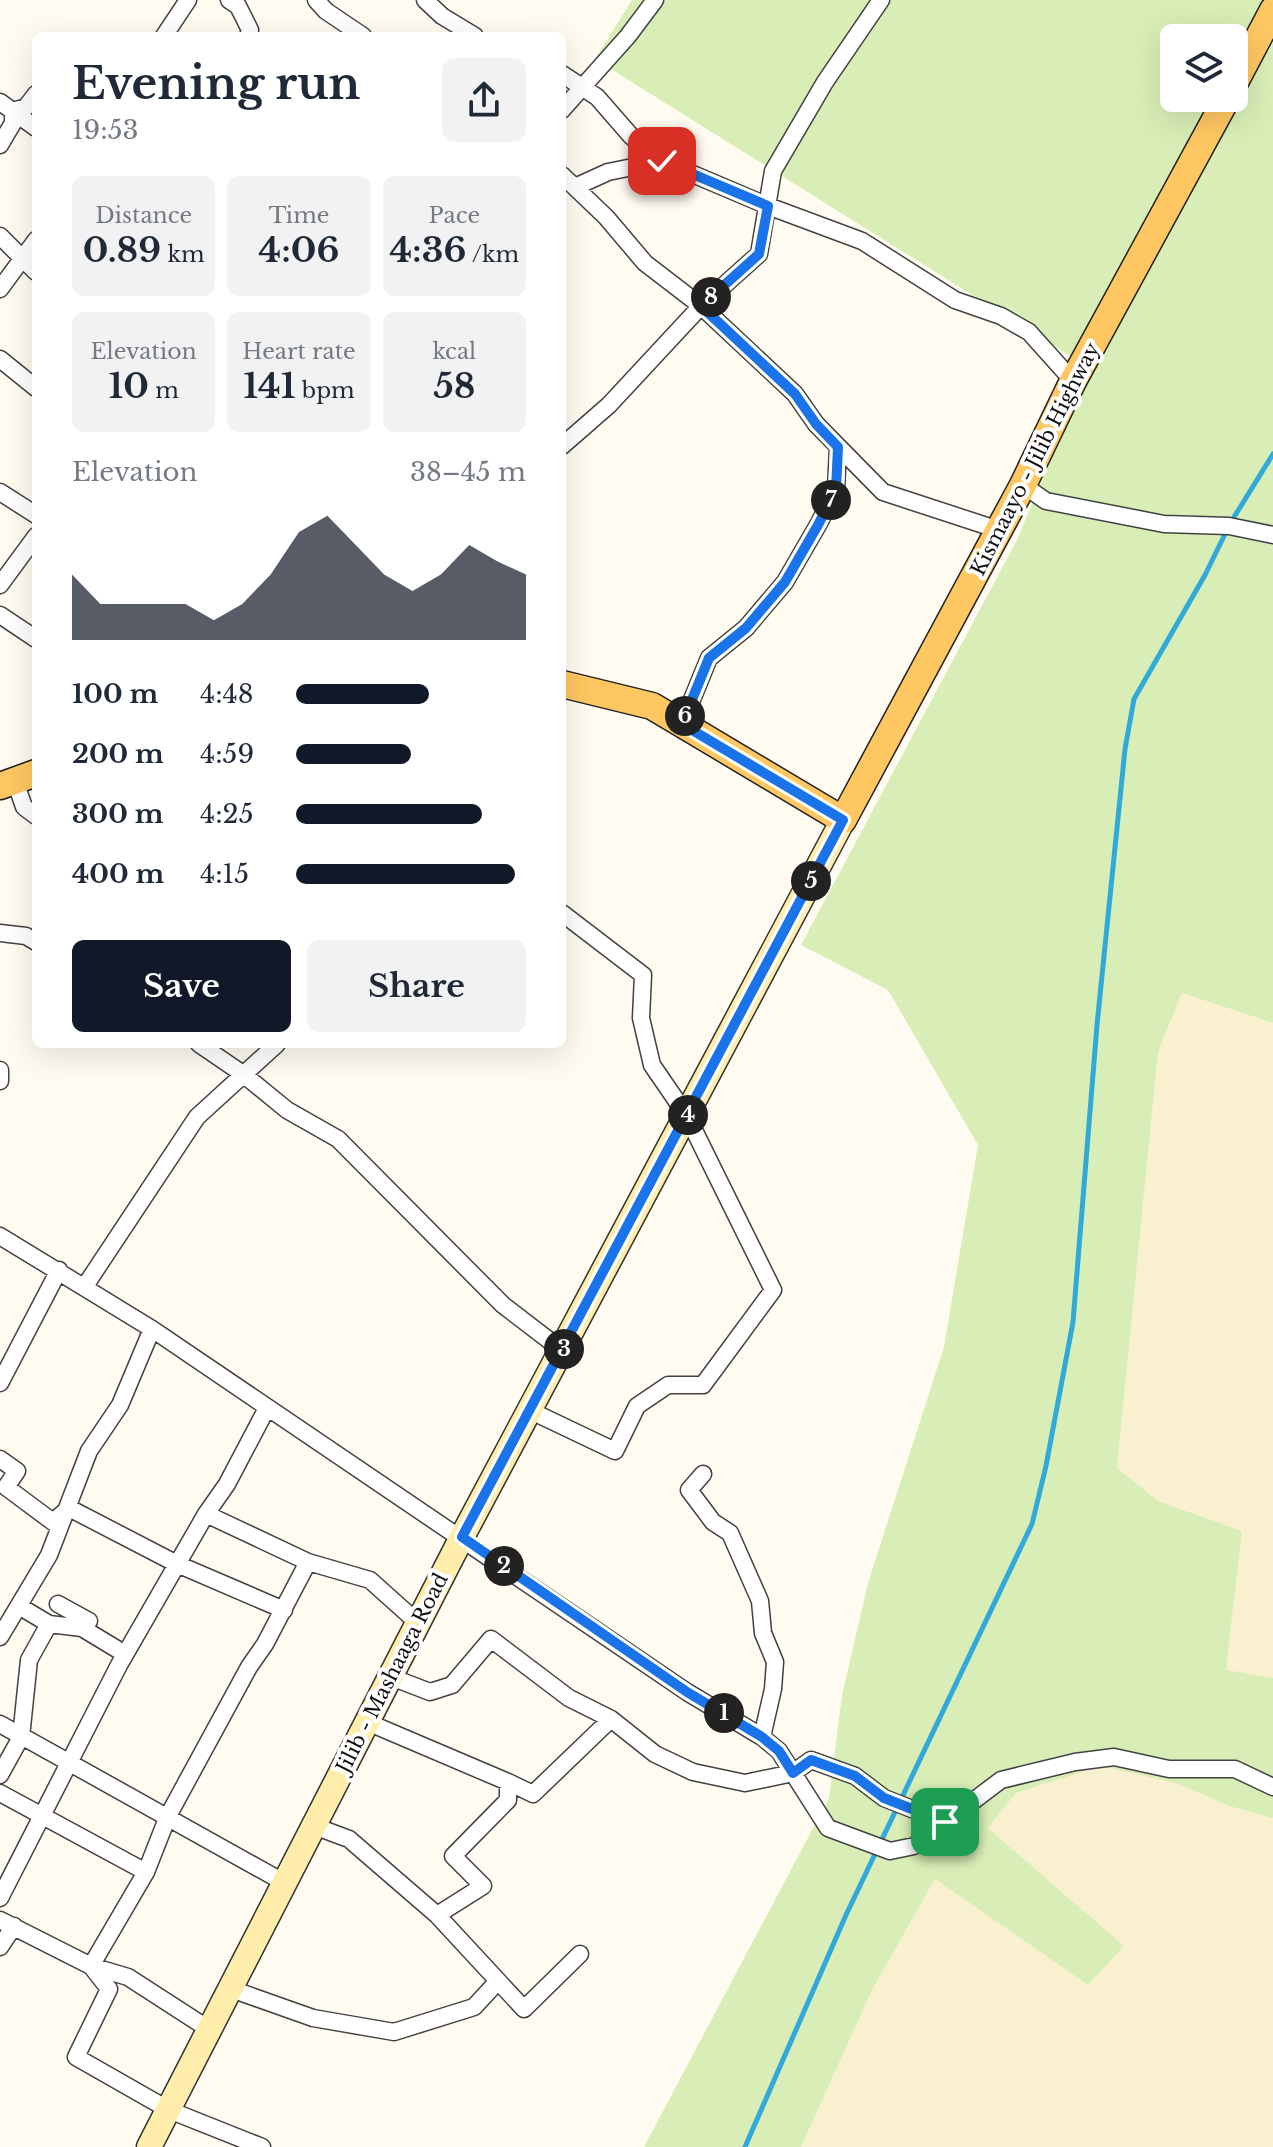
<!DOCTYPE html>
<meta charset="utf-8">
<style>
body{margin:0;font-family:"Libre Baskerville",serif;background:#f2f2f3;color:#1f2937;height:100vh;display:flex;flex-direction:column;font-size:30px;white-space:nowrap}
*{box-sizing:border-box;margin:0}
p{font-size:26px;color:#747a83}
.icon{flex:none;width:44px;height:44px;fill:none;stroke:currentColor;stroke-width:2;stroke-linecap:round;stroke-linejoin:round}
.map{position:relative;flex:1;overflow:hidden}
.sheet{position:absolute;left:32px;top:32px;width:534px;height:1016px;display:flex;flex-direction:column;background:#fff;border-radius:12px;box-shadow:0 8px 32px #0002}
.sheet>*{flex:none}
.buttons{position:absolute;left:1160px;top:24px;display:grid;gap:16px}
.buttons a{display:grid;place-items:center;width:88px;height:88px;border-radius:12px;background:#fff;box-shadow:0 8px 32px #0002;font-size:40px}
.pin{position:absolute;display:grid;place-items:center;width:68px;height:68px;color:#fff;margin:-34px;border-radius:16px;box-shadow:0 4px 12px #0006}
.km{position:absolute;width:40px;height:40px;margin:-20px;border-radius:50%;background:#222;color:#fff;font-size:22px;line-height:40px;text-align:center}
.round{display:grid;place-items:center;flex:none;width:84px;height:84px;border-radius:12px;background:#f2f2f3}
.overview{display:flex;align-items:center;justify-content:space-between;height:136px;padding:0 40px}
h1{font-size:44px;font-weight:800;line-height:60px}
.stats{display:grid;grid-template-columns:repeat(3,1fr);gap:12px;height:136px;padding:8px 40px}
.stats div{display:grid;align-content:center;border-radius:12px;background:#f2f2f3;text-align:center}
.stats b{font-size:34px;font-weight:800}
.stats small{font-size:22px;font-weight:400}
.stats p{font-size:22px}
.chart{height:224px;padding:16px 40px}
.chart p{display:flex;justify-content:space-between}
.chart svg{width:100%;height:144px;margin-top:8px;fill:#111827;opacity:.7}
.primary-button{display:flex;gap:16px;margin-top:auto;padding:16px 40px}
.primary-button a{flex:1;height:92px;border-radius:12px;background:#111827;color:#fff;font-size:32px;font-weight:800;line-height:92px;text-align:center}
.primary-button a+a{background:#f2f2f3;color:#1f2937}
ul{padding:0 40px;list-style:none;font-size:26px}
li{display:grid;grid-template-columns:128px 96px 1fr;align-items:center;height:60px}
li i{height:20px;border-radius:10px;background:#111827}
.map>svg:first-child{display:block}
.farmland{fill:#f8f0ce}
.green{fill:#d9eeb6}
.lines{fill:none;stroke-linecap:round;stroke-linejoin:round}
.stream{stroke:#31a9d9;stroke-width:5}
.minor-casing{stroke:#424242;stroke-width:19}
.secondary-casing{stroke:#313131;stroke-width:27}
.primary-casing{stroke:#202020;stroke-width:29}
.minor{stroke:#fff;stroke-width:16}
.secondary{stroke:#ffedac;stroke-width:24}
.primary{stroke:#ffc761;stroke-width:26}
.route-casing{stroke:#fff;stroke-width:16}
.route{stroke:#1a73e8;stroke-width:10}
.labels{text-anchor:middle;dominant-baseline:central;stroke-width:8;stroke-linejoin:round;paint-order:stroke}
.street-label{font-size:20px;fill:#0f0f0f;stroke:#fff}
</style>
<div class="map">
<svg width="1273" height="2147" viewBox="0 0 1273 2147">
<rect width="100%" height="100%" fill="#fffbf1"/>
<path class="farmland" d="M1182 993 1273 1023V1678L1226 1671 1242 1531 1158 1501 1117 1469 1158 1052Z
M1101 1766 1176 1783 1229 1806 1273 1818V2147H801L872 1990 935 1879 1088 1985 1124 1946 988 1828 1016 1793Z"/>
<path class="green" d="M632 0H1262L1234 54V38H1174V98H1211L1076 360 595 59Z
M1273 42V1023L1182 993 1158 1052 1117 1468 1158 1501 1242 1531 1226 1670 1273 1678V1818L1229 1806 1176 1783 1101 1766 1016 1793 988 1828 1124 1946 1088 1985 935 1879 872 1990 801 2147H644L829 1798 842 1696 868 1583 944 1347 978 1145 888 990 801 945 1017 540 1071 410Z"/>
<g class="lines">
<path class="stream" d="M1231 522 1273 454
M745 2147 846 1915 1032 1524 1046 1466 1073 1322 1097 1025 1125 749 1134 699 1205 575 1227 530"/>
<g class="minor-casing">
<path id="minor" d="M229 0 238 6 250 30 248 36
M316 0 326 11 363 36
M425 0 442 16 475 36
M164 36 188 0
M562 74 597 97 631 136 662 161 768 206 862 241 955 300 1001 316 1029 332 1073 381
M0 102 36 128
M562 110 628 36 655 0
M0 145 13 123V111L26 107 36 94
M562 175 606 217 645 263 701 306 795 394 816 424 883 492 999 530
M575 187 608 172 662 161
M0 236 36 272
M0 289 36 240
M0 359 36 388
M562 446 609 405 701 306 759 254 773 171 825 82 881 0
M1023 485 1046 501 1164 524 1229 526 1273 535
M0 492 36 515
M0 585 36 536
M0 615 36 639
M682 724 709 658 746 628 785 582 818 525 836 490 838 447
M15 781 24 807 36 816
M0 933 26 936 36 942
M199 1044 243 1074 287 1110 338 1139 503 1305 563 1351
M0 1070V1081
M0 1236 152 1329 687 1692 762 1737 779 1751 828 1828 890 1851 914 1846 1001 1780 1075 1762 1114 1757 1169 1769H1235L1273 1787
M85 1286 197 1117 277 1044
M0 1383 59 1270
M531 1411 615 1451 637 1406 668 1385H703L773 1290 687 1116 652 1065 641 1018 643 975 562 913
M0 1459 17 1471 6 1487 53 1522 69 1508 177 1564 284 1610
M703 1474 689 1490 713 1522 730 1533 760 1601 763 1633 775 1662 773 1689 762 1737
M206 1514 308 1562 370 1580 418 1623
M19 1606 49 1624
M82 1628 125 1654
M0 1637 49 1555 89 1451 120 1405 152 1329
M391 1677 430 1692 452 1685 491 1639 569 1698 611 1719 655 1754 693 1772 745 1783 793 1773 811 1760 855 1776 884 1798 945 1822
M367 1722 508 1782
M0 1724 285 1883
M0 1775 21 1737 29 1660 49 1624 82 1628 89 1621 58 1604
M0 1793 146 1872
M314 1826 349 1839 437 1915 524 2009 580 1954
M0 1898 119 1665 206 1514 227 1484 267 1408
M437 1915 483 1886 453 1856 508 1800V1782L533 1794 611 1719
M0 1920 91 1966 128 1977 210 2030
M0 1947 14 1926
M231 1989 313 2018 394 2032 474 2007 498 1981
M262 2147 169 2110 76 2057 109 1989 91 1966 146 1872 168 1816 249 1667 265 1644 308 1562"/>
</g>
<g class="secondary-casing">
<path id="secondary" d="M149 2147 462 1537 843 820"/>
</g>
<g class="primary-casing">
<path id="primary" d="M1234 84 1273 10
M562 684 652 706 843 820 1023 485 1073 381 1227 98
M0 786 36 773"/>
</g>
<use href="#minor" class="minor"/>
<use href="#secondary" class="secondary"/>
<use href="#primary" class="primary"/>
</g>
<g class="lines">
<g class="route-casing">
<path id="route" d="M662 161 768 206 759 254 701 306 795 394 816 424 838 447 836 490 818 525 785 582 746 628 709 658 682 724 843 820 462 1537 687 1692 762 1737 779 1751 793 1773 811 1760 855 1776 884 1798 945 1822"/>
</g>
<use href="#route" class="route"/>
</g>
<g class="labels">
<g class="street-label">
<text transform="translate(1035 459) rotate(-63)">Kismaayo - Jilib Highway</text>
<text transform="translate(392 1673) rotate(-63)">Jilib - Mashaaga Road</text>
</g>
</g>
</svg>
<div class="buttons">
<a><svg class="icon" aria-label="layers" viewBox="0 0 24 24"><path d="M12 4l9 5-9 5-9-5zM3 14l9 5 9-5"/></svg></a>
</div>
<div class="pin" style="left:945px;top:1822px;background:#1e9e55"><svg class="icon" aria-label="arrive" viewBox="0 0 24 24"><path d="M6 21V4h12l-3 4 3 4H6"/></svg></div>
<div class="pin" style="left:662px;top:161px;background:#d93025"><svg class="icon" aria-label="check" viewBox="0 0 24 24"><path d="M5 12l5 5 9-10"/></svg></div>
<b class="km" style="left:724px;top:1713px">1</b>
<b class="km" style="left:504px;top:1566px">2</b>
<b class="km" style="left:564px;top:1349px">3</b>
<b class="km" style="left:688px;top:1115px">4</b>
<b class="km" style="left:811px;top:881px">5</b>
<b class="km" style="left:685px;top:716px">6</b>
<b class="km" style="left:831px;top:500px">7</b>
<b class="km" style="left:711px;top:297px">8</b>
<section class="sheet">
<div class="overview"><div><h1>Evening run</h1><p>19:53</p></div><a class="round"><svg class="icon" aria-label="share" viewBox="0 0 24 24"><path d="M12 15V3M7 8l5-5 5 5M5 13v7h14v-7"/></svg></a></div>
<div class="stats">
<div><p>Distance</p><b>0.89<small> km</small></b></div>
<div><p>Time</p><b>4:06</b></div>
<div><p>Pace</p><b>4:36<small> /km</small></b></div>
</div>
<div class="stats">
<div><p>Elevation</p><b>10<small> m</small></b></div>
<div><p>Heart rate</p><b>141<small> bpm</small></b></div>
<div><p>kcal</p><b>58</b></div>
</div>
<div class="chart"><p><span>Elevation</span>38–45 m</p>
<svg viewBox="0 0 160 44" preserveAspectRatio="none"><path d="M0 44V24L10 33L20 33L30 33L40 33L50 38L60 33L70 24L80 11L90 6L100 15L110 24L120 29L130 24L140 15L150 20L160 24V44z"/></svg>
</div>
<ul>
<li><b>100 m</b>4:48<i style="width:58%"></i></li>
<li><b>200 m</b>4:59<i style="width:50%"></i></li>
<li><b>300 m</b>4:25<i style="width:81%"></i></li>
<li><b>400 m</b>4:15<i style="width:95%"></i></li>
</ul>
<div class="primary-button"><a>Save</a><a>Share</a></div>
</section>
</div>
